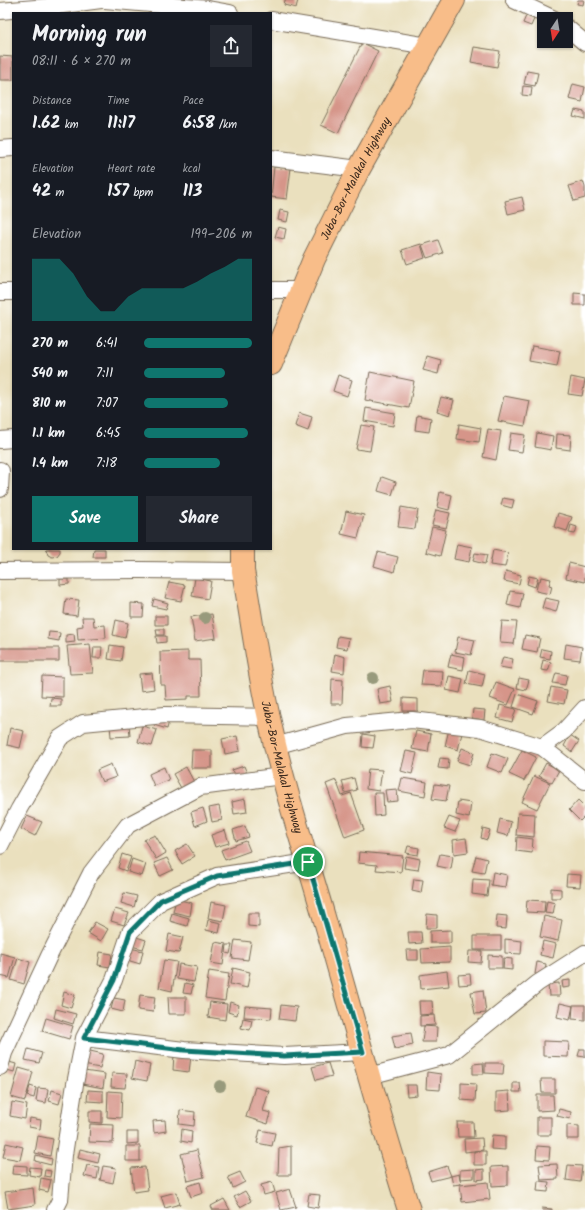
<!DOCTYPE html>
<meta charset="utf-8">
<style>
body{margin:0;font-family:Kalam,sans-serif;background:#242831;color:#f1f3f6;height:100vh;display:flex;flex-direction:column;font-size:15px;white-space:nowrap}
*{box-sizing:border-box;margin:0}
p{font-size:13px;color:#9ea1a6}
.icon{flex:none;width:22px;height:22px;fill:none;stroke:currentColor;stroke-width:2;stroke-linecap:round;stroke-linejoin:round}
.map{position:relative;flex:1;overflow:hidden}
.drawer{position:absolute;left:12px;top:12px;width:260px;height:538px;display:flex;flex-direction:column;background:#171b24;border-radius:0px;box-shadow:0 1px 3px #0004}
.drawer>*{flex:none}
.needle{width:26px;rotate:192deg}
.controls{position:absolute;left:537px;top:12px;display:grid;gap:8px}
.controls a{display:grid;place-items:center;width:36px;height:36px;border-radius:0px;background:#171b24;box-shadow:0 1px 3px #0004;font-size:20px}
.pin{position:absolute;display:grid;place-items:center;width:34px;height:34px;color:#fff;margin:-17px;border:2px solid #fff;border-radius:50%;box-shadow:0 1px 4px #0007}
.round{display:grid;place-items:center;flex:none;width:42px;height:42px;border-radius:0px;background:#242831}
.overview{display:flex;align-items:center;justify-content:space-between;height:68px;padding:0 20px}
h1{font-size:22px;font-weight:600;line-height:30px}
.stats{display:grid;grid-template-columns:repeat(3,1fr);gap:6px;height:68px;padding:4px 20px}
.stats div{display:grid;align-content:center}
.stats b{font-size:17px;font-weight:600}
.stats small{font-size:11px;font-weight:400}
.stats p{font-size:11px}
.chart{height:112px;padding:8px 20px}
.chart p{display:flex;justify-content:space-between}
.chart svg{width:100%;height:72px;margin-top:4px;fill:#0f766e;opacity:.7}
.button{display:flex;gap:8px;margin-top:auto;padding:8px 20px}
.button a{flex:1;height:46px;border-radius:0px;background:#0f766e;color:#fff;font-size:16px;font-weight:600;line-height:46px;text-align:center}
.button a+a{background:#242831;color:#f1f3f6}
ul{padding:0 20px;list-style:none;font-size:13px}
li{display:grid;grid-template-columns:64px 48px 1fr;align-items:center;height:30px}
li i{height:10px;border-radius:5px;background:#0f766e}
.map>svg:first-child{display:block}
.building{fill:#d69589}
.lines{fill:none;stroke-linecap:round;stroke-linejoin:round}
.street-casing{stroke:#786a56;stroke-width:18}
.primary-casing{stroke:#786a56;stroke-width:24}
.street{stroke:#fff;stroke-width:16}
.primary{stroke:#f8bd89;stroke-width:22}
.tree{fill:#989a7b}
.route-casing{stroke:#fff;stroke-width:8}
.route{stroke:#0f766e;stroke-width:5}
.labels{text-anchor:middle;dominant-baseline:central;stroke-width:3;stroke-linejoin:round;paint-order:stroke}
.street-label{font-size:12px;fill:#3b2a1e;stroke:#fff}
</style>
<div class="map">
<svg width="585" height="1210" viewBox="0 0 585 1210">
<rect width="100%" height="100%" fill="#fff"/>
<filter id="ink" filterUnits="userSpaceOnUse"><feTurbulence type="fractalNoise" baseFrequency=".025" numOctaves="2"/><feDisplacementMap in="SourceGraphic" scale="8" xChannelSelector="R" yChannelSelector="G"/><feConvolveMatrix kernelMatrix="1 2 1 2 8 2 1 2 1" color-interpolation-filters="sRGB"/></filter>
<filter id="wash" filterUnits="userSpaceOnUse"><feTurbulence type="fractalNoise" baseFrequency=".012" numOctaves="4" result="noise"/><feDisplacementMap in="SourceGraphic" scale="16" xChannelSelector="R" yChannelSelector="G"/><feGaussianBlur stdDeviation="0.9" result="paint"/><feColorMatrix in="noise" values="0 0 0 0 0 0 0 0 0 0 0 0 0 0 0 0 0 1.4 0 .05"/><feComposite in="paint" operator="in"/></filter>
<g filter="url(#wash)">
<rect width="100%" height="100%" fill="#eae0be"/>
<g id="blocks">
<path class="building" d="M285 0H298L296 8 284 5Z
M578 0H584L583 5 577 4Z
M526 16 534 19 531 26 523 23Z
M362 43 378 51 338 133 321 125Z
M474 47 500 51 497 67 471 62Z
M0 56 13 57V80H0Z
M527 71 538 73 535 86 524 84Z
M573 84 585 87 582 102 569 99Z
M523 86 532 87 531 96 522 95Z
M575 110 585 112V119L573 116Z
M274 167 291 168 287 199 271 197Z
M583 181 585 187V198L574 201 569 186Z
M522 197 525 210 508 214 505 201Z
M280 210 289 212 287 222 278 220Z
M278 227 286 229 284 239 275 237Z
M438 240 443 253 427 258 422 245Z
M421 244 425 258 407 264 402 250Z
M574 293 585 294V305H574Z
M532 346 560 351 557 366 529 361Z
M427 356 441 360 438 374 423 370Z
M370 372 414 381 409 408 365 400Z
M338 375 352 380 347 396 333 391Z
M571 377 585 380 582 396 568 394Z
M504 396 530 401 525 426 498 421Z
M441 397 454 400 450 415 437 411Z
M366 408 395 413 393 426 364 421Z
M299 413 312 417 308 431 295 426Z
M417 415 431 418 429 432 415 430Z
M459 424 481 428 479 442 457 439Z
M361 425 374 427 370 451 356 449Z
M488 429 501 431 496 460 483 457Z
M511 433 525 435 522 452 508 450Z
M537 433 553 436 551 450 535 447Z
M557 434 571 435 570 450 556 448Z
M382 477 396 482 392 495 378 491Z
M440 492 452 495 449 510 437 507Z
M503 498 514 500 512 508 501 505Z
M401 507 418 510 415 529 398 527Z
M436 510 450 513 446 528 432 525Z
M346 511 364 515 358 538 341 534Z
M558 513 572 517 567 531 554 527Z
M571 525 577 527 575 534 569 533Z
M432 527 446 530 440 556 426 552Z
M457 544 472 547 469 562 454 559Z
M46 549H60V552L57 556 52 557 48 555Z
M94 549H105V557H93Z
M493 550 508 553 505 567 490 565Z
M378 552 398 557 394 572 374 566Z
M475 553 487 555 485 564 473 561Z
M569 563 585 567V582L566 578Z
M506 571 521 575 519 584 504 581Z
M529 576 538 578 535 587 527 584Z
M541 577 551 579 549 585 552 586 550 594 536 591 538 581H540Z
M195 578 211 581 208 599 192 596Z
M60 579H69V584L60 585Z
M169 582 185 585 181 601 165 598Z
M510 591 523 593 520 608 507 605Z
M545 598 559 601 556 612 542 608Z
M66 599 79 600 77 616 64 614Z
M154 599 168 603 166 609 152 606Z
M131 603 144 604 143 617H131Z
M212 614 216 638 195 641 191 617Z
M155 616H167V625H155Z
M82 617H93L94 626 105 625 106 638 78 640 77 627 83 626Z
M116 620 128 623 125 638 113 635Z
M502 621 517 622 514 644 500 643Z
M156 629H164V635H157Z
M49 632 60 633 59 641 48 639Z
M74 634 75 642 66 643V635Z
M525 635 540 638 537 652 522 649Z
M156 636H166V642L157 643Z
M338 636 349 638 347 649 336 647Z
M458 637 475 640 471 655 455 652Z
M90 644 93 673 70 674 67 646Z
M566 644 582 647 580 660 564 658Z
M110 645 123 647 121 661 108 659Z
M94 647H102L101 658H93Z
M0 648H59V661H0Z
M542 649 551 651 550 659 540 657Z
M188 651V660H200L201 696H188V699L166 700 165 685H161L160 652Z
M335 654 345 657 344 673 332 671Z
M451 654 465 657 463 670 448 667Z
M503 657 513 659 511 669 500 667Z
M543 660 551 662 548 671 541 670Z
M423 670 443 671 442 686 421 685Z
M469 670 485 674 482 687 466 684Z
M152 673 154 689 141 691 139 674Z
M556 673 567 675 565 685 553 683Z
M42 676 63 677V697L41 696Z
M449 676 463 679 460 693 446 690Z
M519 678 529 680 526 690 517 688Z
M332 679 343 680 342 704H331Z
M496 682 515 689 508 705 490 698Z
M390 686 393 702 380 704 377 689Z
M551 687 567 690 564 704 548 701Z
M517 694 538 701 533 714 513 707Z
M51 698 61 699V706H50Z
M403 698 418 699V711H403Z
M500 705 516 709 512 722 497 718Z
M473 709 485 710 484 720 472 718Z
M157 717 169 721 167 729 154 725Z
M129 724 130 736 111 737 110 725Z
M142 726 157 730 152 746 138 742Z
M10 728 24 731 20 748 7 745Z
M449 729 462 733 458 750 445 746Z
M416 731 431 734 428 752 412 749Z
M363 734 375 736 373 748 362 747Z
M570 735 579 741 572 752 564 746Z
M237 736 240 751 225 754 222 739Z
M462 748 474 753 470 765 457 761Z
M192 750H212V768H191Z
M522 750 536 757 524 781 509 774Z
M406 751 417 753 412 774 401 771Z
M492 753 508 759 502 773 487 767Z
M440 758 449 759 448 769 438 768Z
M546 763 559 770 552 783 539 776Z
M111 764 116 777 102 782 97 770Z
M244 766 248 776 236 780 232 770Z
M164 767 169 780 154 786 149 774Z
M186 767 194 782 181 788 173 774Z
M368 769 382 770 379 791 366 789Z
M534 776 550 783 537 809 522 802Z
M354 778 357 790 345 793 342 781Z
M402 778 427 782 425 796 399 791Z
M336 780 342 796 351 793 364 830 345 837 326 784Z
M435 784 449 786 446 801 432 799Z
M397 789 398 801 387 802 385 790Z
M374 793H383L384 815 375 816Z
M245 799 247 812 234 814 232 802Z
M578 800 585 807V816L580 821 569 810Z
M458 801 471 803 469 818 456 815Z
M219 806 222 820 212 822 209 808Z
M203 808 207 821 195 826 191 812Z
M518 813 535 814 534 837 516 835Z
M27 816 42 822 35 836 21 829Z
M449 817 460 821 455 832 444 828Z
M500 819 511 822 508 836 497 833Z
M245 826 249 837 236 841 233 830Z
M483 828 490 830 487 840 481 838Z
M225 830 229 843 215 847 211 835Z
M155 835 166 853 156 859 144 840Z
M517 837 533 839 532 853 516 851Z
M466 838 468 852 454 854 453 840Z
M246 841 250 851 225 860 221 850Z
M187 844 195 856 182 864 175 851Z
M408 846 419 848 418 855 406 853Z
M359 852 403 856 401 872 376 870 377 865 358 863Z
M122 854 131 857 126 871 118 868Z
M440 854 453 856 451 869 437 866Z
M406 856 420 859 418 870 404 868Z
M476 856 487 859 484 873 472 871Z
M167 858 173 870 160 876 154 863Z
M132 859 146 864 142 876 128 872Z
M493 872 507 875 505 887 491 885Z
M567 874 581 875 580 887 566 886Z
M414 879 423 880 421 893 412 891Z
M473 879 489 880 487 896 472 894Z
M551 888 561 889V898H551Z
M124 893 137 896 134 907 121 903Z
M176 899 192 903 190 916 173 912Z
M527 900 545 901 544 913 526 912Z
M547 901 555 903 553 914 545 913Z
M211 902 226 905 223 921 208 918Z
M115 909 129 913 124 925 111 921Z
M172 913 189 918 187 926 170 921Z
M248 913H259V927L248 926Z
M427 914 437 915V928H426Z
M497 915 507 916 506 929 496 928Z
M544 916 562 920 558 941 540 937Z
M208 920 221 923 219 933 206 930Z
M95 922 108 929 101 941 88 933Z
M451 930V943H430V931Z
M408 932H421L422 943 409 944Z
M169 934 183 937 179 953 166 951Z
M133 936 146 940 143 949 131 946Z
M474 936H501V950H474Z
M505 939 522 941 521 954 505 953Z
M235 940 251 942 248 960 232 958Z
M543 941 556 944 553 958 540 955Z
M215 942 226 944 223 965 211 963Z
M227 945H232L230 954 226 953Z
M450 947V962L422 963 421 949Z
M130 948 143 951 140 964 127 960Z
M406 950H418V960H407Z
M469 951H482L481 963 468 962Z
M100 952 112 954 110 967 98 965Z
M0 953 15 957 9 978 0 976Z
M488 955 502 956V968H488Z
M18 958 30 962 24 984 11 980Z
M504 958 512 959V970L503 969Z
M164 960 177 962 172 991 159 988Z
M537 962 546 964 544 976 535 974Z
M179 964 197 967 194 982 177 979Z
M233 968 250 972 247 988 230 984Z
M209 971 229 974 225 1001 205 998Z
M447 971 449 986 421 989 420 975Z
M470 974 471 984 459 985 458 975Z
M570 980V987L563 988 562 981Z
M185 983 193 985 191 994 183 993Z
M559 983 560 996H549L548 984Z
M483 990 486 1013 475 1014 471 992Z
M64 992 75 995 71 1008 61 1005Z
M140 995 155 997 153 1012 138 1010Z
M168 997H186V1014H169Z
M114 998 125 1000 123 1012 111 1009Z
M419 1001H432L433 1014 420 1015Z
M210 1002 227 1004 225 1020 208 1017Z
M230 1002 239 1005 237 1015 228 1012Z
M560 1003 573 1006 570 1020 557 1017Z
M281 1005 297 1007 295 1021 279 1019Z
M573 1005H585V1020L572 1019Z
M245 1006 272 1008 271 1019 244 1017Z
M56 1009 76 1014 73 1024 54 1018Z
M434 1015 435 1025 420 1026V1016Z
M46 1018 73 1026 69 1039 42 1031Z
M243 1018 252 1020 250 1030 241 1028Z
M424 1026 437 1027 436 1042H422Z
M411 1033 413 1045 395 1049 392 1036Z
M543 1041 569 1042 568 1057 543 1056Z
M28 1049 42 1053 39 1063 25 1060Z
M580 1049H585V1057L578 1056Z
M86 1050 103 1054 100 1068 83 1065Z
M174 1054 191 1056 189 1072 173 1070Z
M135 1061 150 1065 147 1081 132 1078Z
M9 1062 16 1064 14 1072 7 1070Z
M328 1063 332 1076 316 1080 312 1067Z
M483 1063 484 1074H473V1064Z
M485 1063H504L503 1074 485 1073Z
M19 1068 33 1072 25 1101 11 1097Z
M84 1071 105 1074 103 1088 82 1084Z
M427 1072 441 1074 440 1090 426 1089Z
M112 1073 127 1074 125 1088 111 1087Z
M541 1079H555V1093H542Z
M461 1083 476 1084 475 1101 461 1100Z
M513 1083H520L521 1092H513Z
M406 1085H416L417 1095 407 1096Z
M30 1086 36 1088 34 1098 27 1096Z
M255 1087 269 1091 263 1111 271 1113 268 1124 246 1117Z
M38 1088 48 1089 46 1103 36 1101Z
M52 1090 62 1093 59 1104 49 1101Z
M88 1090 103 1091V1102L87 1101Z
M108 1091 122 1092 121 1118 107 1117Z
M509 1091 510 1110 496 1111V1092Z
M537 1095H553L554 1110 537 1111Z
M12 1102 27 1105 25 1119 10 1116Z
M559 1109 571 1112 570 1119 557 1116Z
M180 1110 195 1112 194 1126 179 1124Z
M89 1111H102V1123L89 1122Z
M537 1117H551V1135H537Z
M30 1118 41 1120 40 1129 29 1127Z
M165 1120 166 1131 154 1133 153 1121Z
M457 1122H473L474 1137H458Z
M90 1124 114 1125 113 1143 89 1142Z
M567 1125 579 1126V1139H567Z
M182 1129 192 1131 191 1143 181 1141Z
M260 1130 275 1133 272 1146 257 1143Z
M127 1132H138V1143L127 1144Z
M492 1135 505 1136V1150L491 1149Z
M38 1136 53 1139 50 1156 35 1153Z
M482 1138 483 1150 465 1152 464 1139Z
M6 1143 23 1147 20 1160 3 1157Z
M126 1146H140V1161H126Z
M291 1146V1175H278L279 1148Z
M537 1146 550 1147 549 1160 536 1159Z
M80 1149 100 1154 98 1163 78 1158Z
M197 1150 204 1177 188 1181 181 1154Z
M474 1151H486V1165H474Z
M36 1155 52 1159 51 1165 35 1161Z
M557 1164 558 1179 541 1180 539 1165Z
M13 1165 27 1166V1175L12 1174Z
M87 1165 99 1167 97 1179 84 1176Z
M568 1165 582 1166 580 1182 566 1180Z
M103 1166 116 1168 113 1183 100 1180Z
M447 1166 451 1176 431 1181 428 1172Z
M508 1166V1185L492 1186 491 1167Z
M30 1167 41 1168 40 1177 29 1175Z
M145 1167 148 1190 134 1192 131 1168Z
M474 1169V1178L460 1179V1170Z
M484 1169V1179L476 1180V1170Z
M45 1170 51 1171 50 1177 44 1176Z
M240 1172 245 1182 233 1188 228 1177Z
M459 1174 461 1184 453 1185 451 1176Z
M41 1178 51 1180 48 1192 39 1190Z
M538 1181 549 1182 548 1192 537 1191Z
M200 1182 203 1193 191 1197 187 1186Z
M272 1182 275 1192 264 1195 261 1185Z
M488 1182 490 1199 462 1202 460 1185Z
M33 1188 35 1205 8 1209 5 1192Z
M290 1189 296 1207 281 1210 276 1193Z
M245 1191 251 1201 240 1207 234 1197Z
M176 1192 180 1204 165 1208 161 1196Z
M309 1194 320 1195 318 1208 307 1206Z
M224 1199 230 1210H213L211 1206Z
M542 1208 552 1209V1210H542Z"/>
</g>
</g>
<g filter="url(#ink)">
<use href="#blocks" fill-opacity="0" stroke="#786a56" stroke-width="1"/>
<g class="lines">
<g class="street-casing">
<path id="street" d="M105 0 208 9 230 13
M514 0 554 19
M0 11 47 7 101 0
M271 20 428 46
M566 27 585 43
M0 149 13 148
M271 158 359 169
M271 290H301
M0 292H13
M0 440 13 439
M0 470 1 471 0 489
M0 571 139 570 243 571
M275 746 347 726 412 720 480 728 542 747 564 731 585 708
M542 747 585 781
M0 846 19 809 60 738 83 723 165 715 268 717
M84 1038 184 1050 284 1056 363 1052
M0 1067 4 1053 49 956 91 873 128 825 200 787 282 776
M369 1076 449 1055 538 983 585 953
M55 1210 60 1200 64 1155 75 1084 84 1038 114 980 130 932 161 901 217 876 308 862"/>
</g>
<g class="primary-casing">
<g id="primary">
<path id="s1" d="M271 364 314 259 359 169 454 0"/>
<path id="s2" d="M243 549V571C252 620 258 670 269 718 283 786 305 851 324 917 352 1015 378 1113 409 1210"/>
</g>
</g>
<use href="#street" class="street"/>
<use href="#primary" class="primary"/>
</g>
<g class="tree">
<circle cx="205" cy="618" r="6"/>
<circle cx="373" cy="678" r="6"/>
<circle cx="220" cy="1086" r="6"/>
</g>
</g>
<g class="lines" filter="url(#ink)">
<g class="route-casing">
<path id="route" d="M308 862 363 1052 284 1056 184 1050 84 1038 114 980 130 932 161 900 217 876Z"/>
</g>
<use href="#route" class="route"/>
</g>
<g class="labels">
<g class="street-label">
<text stroke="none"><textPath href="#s1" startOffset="204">Juba-Bor-Malakal Highway</textPath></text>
<text stroke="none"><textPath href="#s2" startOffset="222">Juba-Bor-Malakal Highway</textPath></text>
</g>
</g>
</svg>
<div class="controls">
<a><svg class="needle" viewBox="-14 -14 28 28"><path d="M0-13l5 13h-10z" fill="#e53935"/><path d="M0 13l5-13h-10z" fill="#9ea1a6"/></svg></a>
</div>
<div class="pin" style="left:308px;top:862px;background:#1e9e55"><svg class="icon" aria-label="arrive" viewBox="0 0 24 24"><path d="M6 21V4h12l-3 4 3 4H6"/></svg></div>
<section class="drawer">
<div class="overview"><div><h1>Morning run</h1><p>08:11 · 6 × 270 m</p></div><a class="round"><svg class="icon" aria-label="share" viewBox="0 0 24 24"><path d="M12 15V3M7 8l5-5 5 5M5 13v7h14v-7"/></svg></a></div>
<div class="stats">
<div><p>Distance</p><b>1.62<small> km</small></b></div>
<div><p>Time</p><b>11:17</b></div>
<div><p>Pace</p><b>6:58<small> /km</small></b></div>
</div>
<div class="stats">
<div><p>Elevation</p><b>42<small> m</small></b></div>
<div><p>Heart rate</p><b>157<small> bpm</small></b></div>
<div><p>kcal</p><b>113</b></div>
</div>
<div class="chart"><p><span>Elevation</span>199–206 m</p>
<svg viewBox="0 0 160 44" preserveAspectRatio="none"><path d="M0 44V6L10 6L20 6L30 15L40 29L50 38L60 38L70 29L80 24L90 24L100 24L110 24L120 20L130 15L140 11L150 6L160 6V44z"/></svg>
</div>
<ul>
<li><b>270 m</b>6:41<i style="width:100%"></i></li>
<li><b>540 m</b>7:11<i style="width:75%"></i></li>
<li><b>810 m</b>7:07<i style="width:78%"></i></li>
<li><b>1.1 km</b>6:45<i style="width:96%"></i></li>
<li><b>1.4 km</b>7:18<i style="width:70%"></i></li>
</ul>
<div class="button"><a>Save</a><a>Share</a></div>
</section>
</div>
